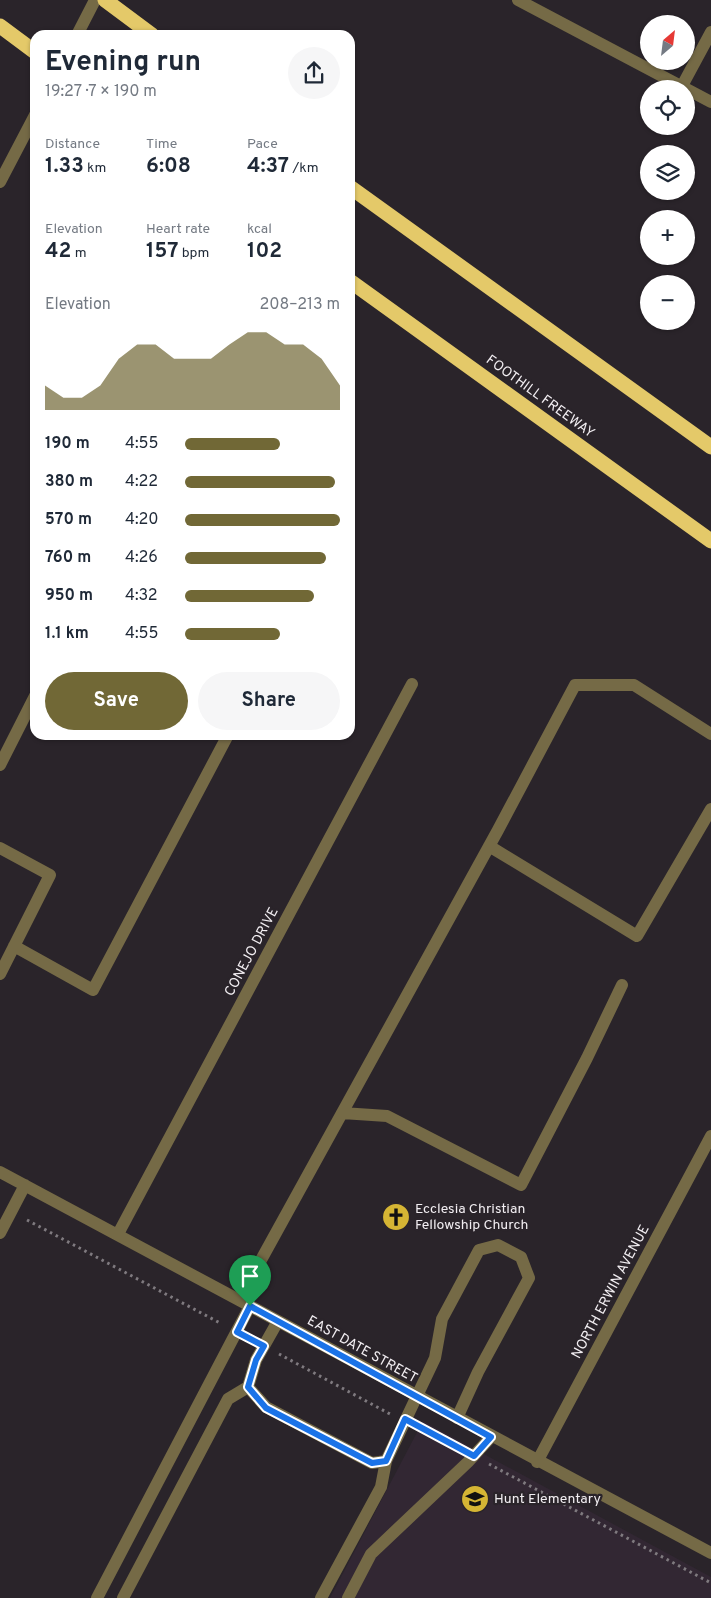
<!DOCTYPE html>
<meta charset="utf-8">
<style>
body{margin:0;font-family:Overpass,sans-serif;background:#f6f6f7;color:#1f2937;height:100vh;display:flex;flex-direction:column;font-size:19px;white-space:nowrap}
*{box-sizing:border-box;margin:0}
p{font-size:16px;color:#747a83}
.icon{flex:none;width:28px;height:28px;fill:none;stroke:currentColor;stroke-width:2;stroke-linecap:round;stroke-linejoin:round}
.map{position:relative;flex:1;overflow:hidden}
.sheet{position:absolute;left:30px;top:30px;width:325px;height:710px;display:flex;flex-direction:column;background:#fff;border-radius:15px;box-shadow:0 1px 4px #0004}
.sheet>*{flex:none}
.needle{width:32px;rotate:28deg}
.controls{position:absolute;left:640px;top:15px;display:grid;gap:10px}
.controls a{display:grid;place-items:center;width:55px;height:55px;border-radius:50%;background:#fff;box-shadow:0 1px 4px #0004;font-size:25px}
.pin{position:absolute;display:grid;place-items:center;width:42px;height:42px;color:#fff;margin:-51px -21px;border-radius:50% 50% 50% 0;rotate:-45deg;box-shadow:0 0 5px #0007}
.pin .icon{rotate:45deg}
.round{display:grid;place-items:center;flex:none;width:52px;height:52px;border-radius:26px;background:#f6f6f7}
.summary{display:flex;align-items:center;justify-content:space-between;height:85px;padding:0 15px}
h1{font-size:28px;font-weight:700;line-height:38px}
.figures{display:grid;grid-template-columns:repeat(3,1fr);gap:8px;height:85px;padding:5px 15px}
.figures div{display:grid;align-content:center}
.figures b{font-size:21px;font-weight:700}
.figures small{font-size:14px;font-weight:400}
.figures p{font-size:14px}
.chart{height:140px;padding:10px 15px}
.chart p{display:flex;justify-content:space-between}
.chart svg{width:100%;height:90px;margin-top:5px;fill:#716836;opacity:.7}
.action{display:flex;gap:10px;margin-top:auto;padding:10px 15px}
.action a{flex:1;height:58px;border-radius:30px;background:#716836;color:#fff;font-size:20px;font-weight:700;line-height:58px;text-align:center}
.action a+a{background:#f6f6f7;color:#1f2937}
ul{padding:0 15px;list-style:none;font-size:16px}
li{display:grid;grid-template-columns:80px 60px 1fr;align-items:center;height:38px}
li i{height:12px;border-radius:6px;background:#716836}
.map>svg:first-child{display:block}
.built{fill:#322733}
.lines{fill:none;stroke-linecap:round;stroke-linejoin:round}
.path{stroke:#7f7a7f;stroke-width:3;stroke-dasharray:2.5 4;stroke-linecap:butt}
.minor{stroke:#756a46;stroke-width:12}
.highway{stroke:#e4c969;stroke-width:15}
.route-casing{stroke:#fff;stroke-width:10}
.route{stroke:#1a73e8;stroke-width:6}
.labels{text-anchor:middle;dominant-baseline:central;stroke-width:4.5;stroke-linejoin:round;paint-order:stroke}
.street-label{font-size:14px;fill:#f2eef2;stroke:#2a242a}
.poi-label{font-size:14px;fill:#f2eef2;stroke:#2a242a;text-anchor:start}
</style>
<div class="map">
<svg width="711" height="1598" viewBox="0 0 711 1598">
<rect width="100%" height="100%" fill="#2a242a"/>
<path class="built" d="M423 1421 711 1577V1598H330Z"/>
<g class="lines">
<path class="path" d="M27 1220 220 1323
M279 1354 390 1414
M421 1427 457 1447
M489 1464 711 1583"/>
<path class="minor" d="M518 0 711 102
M77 35 95 0
M682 86 711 32
M0 182 35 115
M0 765 35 696
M489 846 637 936 711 809
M0 848 50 875 0 974
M14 946 93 990 228 735
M342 1113 387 1116 521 1185 587 1058 622 985
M0 1172C238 1297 473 1428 711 1553
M0 1233 25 1185
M118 1234 412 684
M239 1300 498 830 575 685H634L711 734
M278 1321 256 1360 248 1387 266 1407 372 1463 386 1461 435 1358 442 1319 479 1250 498 1245 521 1257 529 1278 478 1372 457 1418
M537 1462 711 1136
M97 1598 250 1306
M123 1598 228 1399 248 1387
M321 1598 381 1487 386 1461
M348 1598 371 1554 468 1462 491 1437"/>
<path class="highway" d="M105 0 152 35
M0 26 35 52
M350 187 711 447
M350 281 711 541"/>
</g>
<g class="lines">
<g class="route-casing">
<path id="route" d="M250 1306 491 1437 474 1456 405 1419 386 1461 372 1463 266 1408 248 1387 256 1360 264 1346 237 1332Z"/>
</g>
<use href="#route" class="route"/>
</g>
<defs>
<g id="church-disc" transform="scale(1.4375)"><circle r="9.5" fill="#d5b534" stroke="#2a242a"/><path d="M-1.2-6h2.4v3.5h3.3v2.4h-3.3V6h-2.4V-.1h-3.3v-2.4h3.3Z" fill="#111"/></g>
<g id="school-disc" transform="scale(1.4375)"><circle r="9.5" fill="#d5b534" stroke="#2a242a"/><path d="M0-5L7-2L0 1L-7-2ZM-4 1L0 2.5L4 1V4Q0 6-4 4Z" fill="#111"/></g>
</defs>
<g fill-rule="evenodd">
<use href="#church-disc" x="396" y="1217"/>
<use href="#school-disc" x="475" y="1499"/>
</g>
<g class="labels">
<g class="street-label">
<text transform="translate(540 397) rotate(36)">FOOTHILL FREEWAY</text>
<text transform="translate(252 952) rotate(-62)">CONEJO DRIVE</text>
<text transform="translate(611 1292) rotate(-62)">NORTH ERWIN AVENUE</text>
<text transform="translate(362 1350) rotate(29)">EAST DATE STREET</text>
</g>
<g class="poi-label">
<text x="415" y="1209">Ecclesia Christian<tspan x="415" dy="16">Fellowship Church</tspan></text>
<text x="494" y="1499">Hunt Elementary</text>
</g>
</g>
</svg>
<div class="controls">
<a><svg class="needle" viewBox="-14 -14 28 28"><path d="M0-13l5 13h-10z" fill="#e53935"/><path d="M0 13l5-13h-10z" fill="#747a83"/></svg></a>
<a><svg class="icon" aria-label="locate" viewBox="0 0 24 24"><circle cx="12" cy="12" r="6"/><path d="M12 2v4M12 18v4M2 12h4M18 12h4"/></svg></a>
<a><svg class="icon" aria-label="layers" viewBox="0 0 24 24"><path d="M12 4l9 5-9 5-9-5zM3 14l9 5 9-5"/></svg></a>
<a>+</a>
<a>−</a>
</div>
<div class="pin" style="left:250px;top:1306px;background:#1e9e55"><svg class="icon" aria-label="arrive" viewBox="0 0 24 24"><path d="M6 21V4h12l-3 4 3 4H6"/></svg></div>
<section class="sheet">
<div class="summary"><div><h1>Evening run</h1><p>19:27 · 7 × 190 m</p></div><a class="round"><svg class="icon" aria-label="share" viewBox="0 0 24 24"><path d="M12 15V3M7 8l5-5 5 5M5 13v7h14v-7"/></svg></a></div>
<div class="figures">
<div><p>Distance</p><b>1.33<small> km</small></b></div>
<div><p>Time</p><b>6:08</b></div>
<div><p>Pace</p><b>4:37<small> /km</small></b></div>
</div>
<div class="figures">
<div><p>Elevation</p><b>42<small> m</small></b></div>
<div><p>Heart rate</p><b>157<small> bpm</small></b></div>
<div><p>kcal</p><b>102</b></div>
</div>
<div class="chart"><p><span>Elevation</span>208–213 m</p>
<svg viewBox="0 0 160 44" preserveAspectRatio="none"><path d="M0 44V32L10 38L20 38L30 32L40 19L50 12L60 12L70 19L80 19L90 19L100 12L110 6L120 6L130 12L140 12L150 19L160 32V44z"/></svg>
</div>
<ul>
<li><b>190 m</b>4:55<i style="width:61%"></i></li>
<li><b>380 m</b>4:22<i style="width:97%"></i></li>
<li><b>570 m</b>4:20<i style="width:100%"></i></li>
<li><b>760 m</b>4:26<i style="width:91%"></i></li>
<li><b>950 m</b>4:32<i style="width:83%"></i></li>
<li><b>1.1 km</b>4:55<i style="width:61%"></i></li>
</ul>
<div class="action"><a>Save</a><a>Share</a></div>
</section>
</div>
